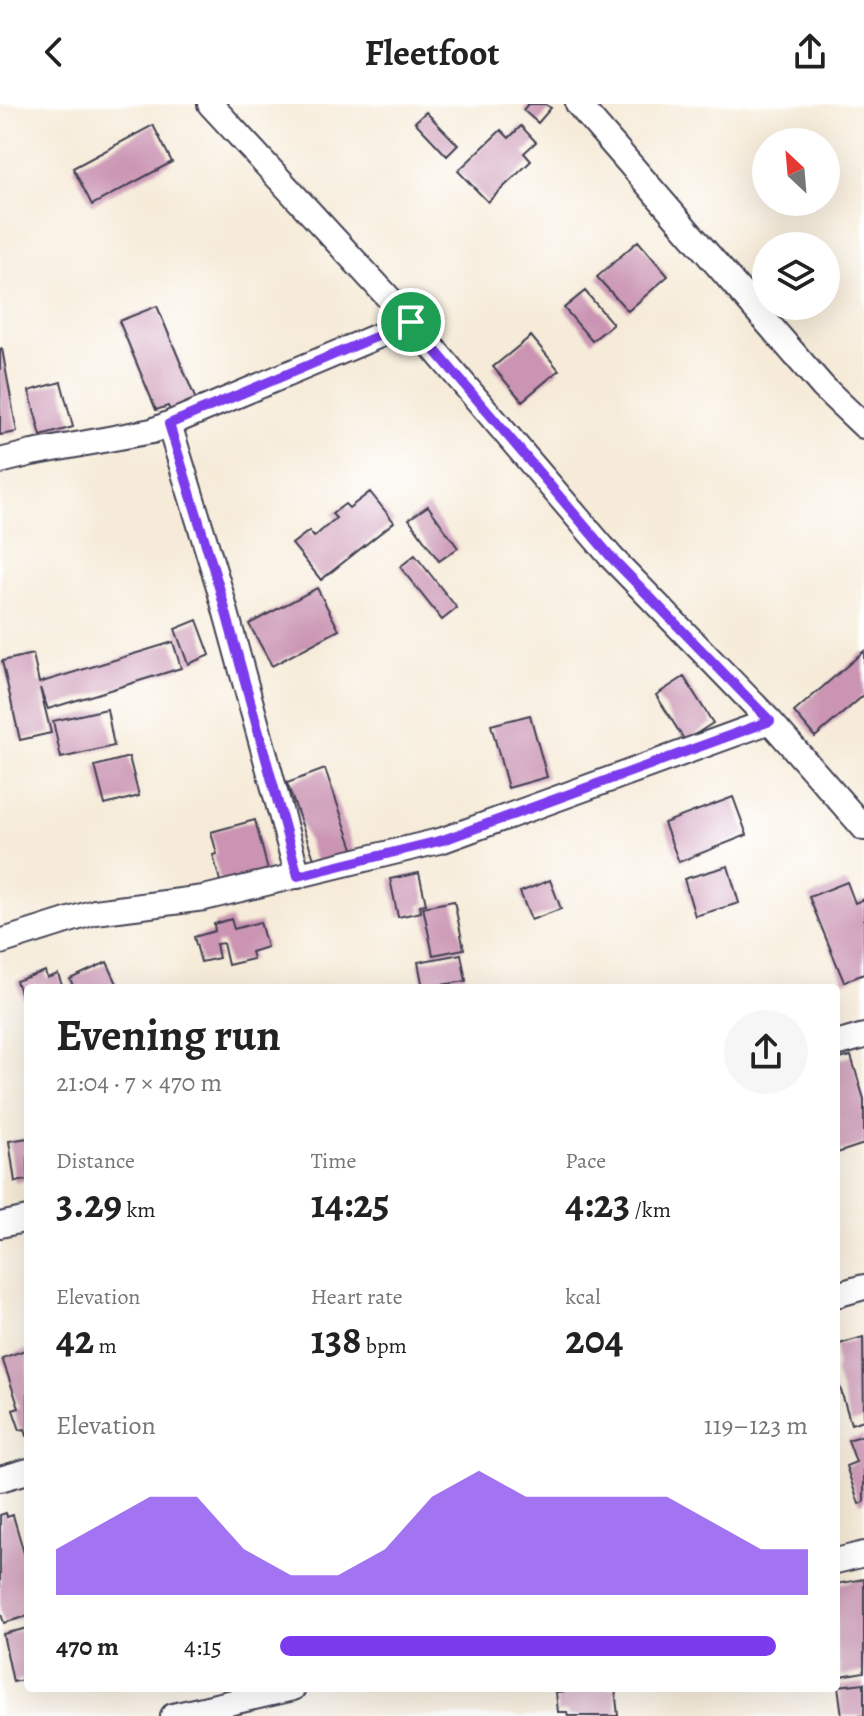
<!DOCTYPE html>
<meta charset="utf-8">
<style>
body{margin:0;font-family:Alegreya,serif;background:#f6f6f6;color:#222;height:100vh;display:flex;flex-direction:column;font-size:30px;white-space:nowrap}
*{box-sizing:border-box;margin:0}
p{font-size:26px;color:#767676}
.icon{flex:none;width:44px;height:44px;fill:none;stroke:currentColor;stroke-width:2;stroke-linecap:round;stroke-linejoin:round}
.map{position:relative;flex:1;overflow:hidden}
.side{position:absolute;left:24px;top:880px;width:816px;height:708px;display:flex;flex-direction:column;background:#fff;border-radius:8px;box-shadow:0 8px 32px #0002}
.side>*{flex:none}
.needle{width:52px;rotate:334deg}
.buttons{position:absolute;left:752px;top:24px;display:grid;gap:16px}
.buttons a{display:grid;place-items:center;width:88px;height:88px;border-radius:50%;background:#fff;box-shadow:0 8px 32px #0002;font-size:40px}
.pin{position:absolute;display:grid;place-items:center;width:68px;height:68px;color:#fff;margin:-34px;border:4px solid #fff;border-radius:50%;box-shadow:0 2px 8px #0007}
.round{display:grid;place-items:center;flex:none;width:84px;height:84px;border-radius:42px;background:#f6f6f6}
.summary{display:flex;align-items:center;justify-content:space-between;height:136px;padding:0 32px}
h1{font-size:44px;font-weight:600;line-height:60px}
.stats{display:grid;grid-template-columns:repeat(3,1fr);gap:12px;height:136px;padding:8px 32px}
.stats div{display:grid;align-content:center}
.stats b{font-size:40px;font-weight:600}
.stats small{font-size:22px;font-weight:400}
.stats p{font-size:22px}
.chart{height:224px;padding:16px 32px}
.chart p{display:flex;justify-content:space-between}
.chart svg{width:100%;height:144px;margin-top:8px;fill:#7c3aed;opacity:.7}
ul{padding:0 32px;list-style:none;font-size:26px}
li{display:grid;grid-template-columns:128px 96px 1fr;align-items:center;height:60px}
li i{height:20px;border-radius:10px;background:#7c3aed}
header{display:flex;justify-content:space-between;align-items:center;height:104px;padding:0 32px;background:#fff;font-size:36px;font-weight:600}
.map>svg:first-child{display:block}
.building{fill:#ca94b2}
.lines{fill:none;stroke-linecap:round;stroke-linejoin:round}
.minor-casing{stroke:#424053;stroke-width:28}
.minor{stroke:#fff;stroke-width:24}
.route-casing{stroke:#fff;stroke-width:16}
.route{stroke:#7c3aed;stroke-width:10}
</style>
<header><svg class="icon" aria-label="back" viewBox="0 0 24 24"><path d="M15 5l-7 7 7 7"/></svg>Fleetfoot<svg class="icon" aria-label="share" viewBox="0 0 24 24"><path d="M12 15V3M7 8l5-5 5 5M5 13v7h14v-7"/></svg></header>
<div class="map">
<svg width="864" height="1612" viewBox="0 0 864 1612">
<rect width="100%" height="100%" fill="#fff"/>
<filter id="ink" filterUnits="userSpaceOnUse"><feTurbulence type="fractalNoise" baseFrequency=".0125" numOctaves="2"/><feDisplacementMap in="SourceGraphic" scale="16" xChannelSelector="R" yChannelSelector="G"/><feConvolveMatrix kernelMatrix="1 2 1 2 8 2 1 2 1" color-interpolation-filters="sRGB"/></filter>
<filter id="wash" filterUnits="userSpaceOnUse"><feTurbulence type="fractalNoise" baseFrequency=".006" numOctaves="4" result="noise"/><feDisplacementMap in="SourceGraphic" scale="32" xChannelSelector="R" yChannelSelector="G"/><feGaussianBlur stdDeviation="1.8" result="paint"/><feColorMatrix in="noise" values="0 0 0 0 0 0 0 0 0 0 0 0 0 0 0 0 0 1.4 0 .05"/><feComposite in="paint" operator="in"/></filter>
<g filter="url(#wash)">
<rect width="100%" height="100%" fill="#f6ebd8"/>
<g id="blocks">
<path class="building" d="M528 0H545L551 4 538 19 523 6Z
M426 8 458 41 447 52 415 18Z
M153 21 172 58 92 101 73 64Z
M521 22 536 38 524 49 531 57 488 98 458 67 501 26 509 34Z
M638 137 668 172 628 207 597 173Z
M585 187 613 220 592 237 564 204Z
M157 202 196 296 170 306 168 302 156 306 119 217Z
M531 232 559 266 522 297 493 263Z
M0 245H2L17 328 0 331Z
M61 278 73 323 41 332 29 287Z
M370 388 394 418 321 476 292 440 309 427 314 433 336 414 332 410 345 400 349 404Z
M428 402 458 444 439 457 409 415Z
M415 451 457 504 442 516 400 463Z
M317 484 339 526 272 562 249 520Z
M197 516 210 551 188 560 175 525Z
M173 538 181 564 48 605 40 584 51 629 20 636 2 557 33 550 39 579Z
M864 547V591L815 633 794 608Z
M684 573 713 619 685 637 656 591Z
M107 605 114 642 61 654 53 617Z
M530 611 547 673 508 684 491 621Z
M129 653 139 692 105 701 95 662Z
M325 665 355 750 317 763 287 679Z
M733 693 747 731 679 758 664 719Z
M255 716 269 770 224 791 213 751 217 750 211 728Z
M728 762 739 799 695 812 684 775Z
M419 769 426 800 420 801 421 808 398 813 390 775Z
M550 776 561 805 531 816 520 788Z
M847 778 855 799 864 795V870L844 878 809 793Z
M454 797 464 845 433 851 423 803Z
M231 815 234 825 260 818 267 843 251 848 253 855 228 861 223 839 216 840 219 854 201 858 194 833 215 827 214 820Z
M461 850 466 877 423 884 418 858Z
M107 858 119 884H74L70 875Z
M45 867 47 874 58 870 63 884H28V911L16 877Z
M851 952 864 995V1040L837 1049 836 956Z
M28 1034V1076L15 1078 9 1037Z
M863 1233 864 1316 851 1320 836 1270V1241Z
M28 1245V1332H27L25 1325 20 1326 13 1306 19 1304 2 1254Z
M864 1331V1398L859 1400 846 1362 856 1358 848 1336Z
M6 1409 7 1413 13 1411 28 1463V1512L4 1519 0 1507V1411Z
M864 1475V1568L841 1572 836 1541V1480Z
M28 1524V1575L13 1578 3 1530Z
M864 1579V1612H842L838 1582Z
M565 1584H615L618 1612H568L567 1608H558L556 1588 565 1587Z"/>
</g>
</g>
<g filter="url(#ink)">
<use href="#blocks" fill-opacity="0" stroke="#424053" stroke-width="2"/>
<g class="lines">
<g class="minor-casing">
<path id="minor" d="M210 0 411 218 611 453 770 617 864 724
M578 0 823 283 864 322
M169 320 219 483 298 772
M0 357 32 349 152 327 411 218
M0 838 95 808 204 794 443 736 770 617
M836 940 864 932
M0 1121 28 1115
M836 1191 864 1183
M0 1375 28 1367
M836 1457 864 1450
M173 1612 293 1584"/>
</g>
<use href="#minor" class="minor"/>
</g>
</g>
<g class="lines" filter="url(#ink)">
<g class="route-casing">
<path id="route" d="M411 218 611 453 770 617 443 736 298 772 219 483 169 320Z"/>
</g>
<use href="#route" class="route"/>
</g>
</svg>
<div class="buttons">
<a><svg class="needle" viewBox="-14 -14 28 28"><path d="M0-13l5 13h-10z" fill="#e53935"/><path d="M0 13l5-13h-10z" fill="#767676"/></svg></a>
<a><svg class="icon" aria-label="layers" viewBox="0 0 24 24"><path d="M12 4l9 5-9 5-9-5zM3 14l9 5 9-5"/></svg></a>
</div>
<div class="pin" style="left:411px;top:218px;background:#1e9e55"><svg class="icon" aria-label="arrive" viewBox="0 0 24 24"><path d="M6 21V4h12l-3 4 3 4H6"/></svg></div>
<section class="side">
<div class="summary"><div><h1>Evening run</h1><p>21:04 · 7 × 470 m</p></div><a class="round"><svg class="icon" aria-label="share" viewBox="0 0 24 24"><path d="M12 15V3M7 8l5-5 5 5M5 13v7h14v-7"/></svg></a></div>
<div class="stats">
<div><p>Distance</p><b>3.29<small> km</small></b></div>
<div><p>Time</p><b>14:25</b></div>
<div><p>Pace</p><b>4:23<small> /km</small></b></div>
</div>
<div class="stats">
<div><p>Elevation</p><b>42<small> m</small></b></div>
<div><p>Heart rate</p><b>138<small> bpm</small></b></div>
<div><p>kcal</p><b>204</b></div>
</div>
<div class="chart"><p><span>Elevation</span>119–123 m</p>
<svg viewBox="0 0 160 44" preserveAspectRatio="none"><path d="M0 44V30L10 22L20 14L30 14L40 30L50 38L60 38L70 30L80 14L90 6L100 14L110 14L120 14L130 14L140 22L150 30L160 30V44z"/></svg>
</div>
<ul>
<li><b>470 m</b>4:15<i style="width:94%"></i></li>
</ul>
</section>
</div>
